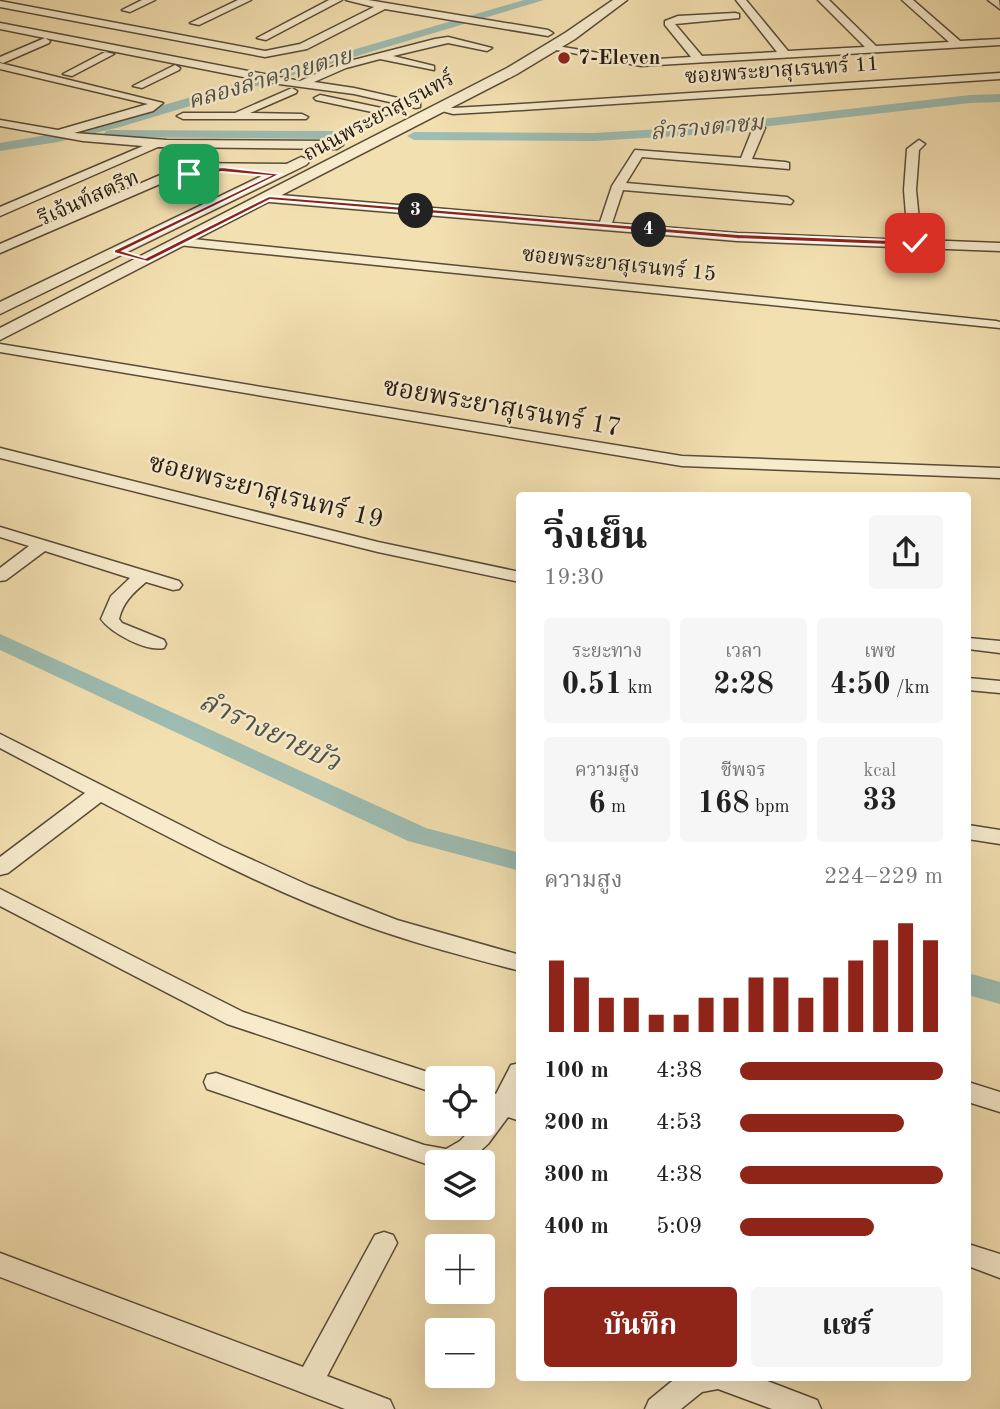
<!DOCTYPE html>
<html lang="th">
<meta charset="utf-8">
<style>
body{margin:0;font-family:"Old Standard TT","Noto Serif Thai",serif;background:#f6f6f6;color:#222;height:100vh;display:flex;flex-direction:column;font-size:26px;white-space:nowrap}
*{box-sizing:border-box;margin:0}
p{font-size:23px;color:#767676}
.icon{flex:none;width:38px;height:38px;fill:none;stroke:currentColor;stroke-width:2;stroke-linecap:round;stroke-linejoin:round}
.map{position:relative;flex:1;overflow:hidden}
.details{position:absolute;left:516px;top:492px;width:455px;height:889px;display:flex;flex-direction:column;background:#fff;border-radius:7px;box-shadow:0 7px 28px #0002}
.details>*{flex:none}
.controls{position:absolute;left:425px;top:1066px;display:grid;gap:14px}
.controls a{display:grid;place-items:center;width:70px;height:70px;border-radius:7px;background:#fff;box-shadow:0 7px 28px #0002;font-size:35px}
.pin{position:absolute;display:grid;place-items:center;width:60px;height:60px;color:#fff;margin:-30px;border-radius:14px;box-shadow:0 4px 10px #0006}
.km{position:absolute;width:35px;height:35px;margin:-18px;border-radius:50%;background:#222;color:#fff;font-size:19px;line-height:35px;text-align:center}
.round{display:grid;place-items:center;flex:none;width:74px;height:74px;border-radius:7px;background:#f6f6f6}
.headline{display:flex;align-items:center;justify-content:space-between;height:119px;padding:0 28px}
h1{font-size:38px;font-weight:700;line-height:52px}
.stats{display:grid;grid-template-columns:repeat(3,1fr);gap:10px;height:119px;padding:7px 28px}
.stats div{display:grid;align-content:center;border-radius:7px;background:#f6f6f6;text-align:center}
.stats b{font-size:30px;font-weight:700}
.stats small{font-size:19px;font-weight:400}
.stats p{font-size:19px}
.chart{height:196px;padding:14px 28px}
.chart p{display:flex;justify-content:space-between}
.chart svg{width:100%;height:126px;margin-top:7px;stroke:#8f2418;stroke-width:6}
.cta{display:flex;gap:14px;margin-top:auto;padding:14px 28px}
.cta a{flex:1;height:80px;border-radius:7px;background:#8f2418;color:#fff;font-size:28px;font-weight:700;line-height:80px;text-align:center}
.cta a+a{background:#f6f6f6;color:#222}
ul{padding:0 28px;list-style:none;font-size:23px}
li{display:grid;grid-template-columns:112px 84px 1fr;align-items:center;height:52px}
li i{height:18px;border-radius:9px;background:#8f2418}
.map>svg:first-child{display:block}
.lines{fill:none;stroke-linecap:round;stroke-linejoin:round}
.canal{fill:#9dbcb2;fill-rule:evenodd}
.minor-casing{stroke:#584c38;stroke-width:3}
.tertiary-casing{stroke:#584c38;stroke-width:3}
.minor{fill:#f7ebcc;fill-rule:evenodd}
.tertiary{fill:#f7ebcc;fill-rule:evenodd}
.route{fill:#8f2418;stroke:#fff;stroke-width:2}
.poi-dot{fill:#8f2418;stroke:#f7ebcc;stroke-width:2.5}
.labels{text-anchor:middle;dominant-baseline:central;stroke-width:5;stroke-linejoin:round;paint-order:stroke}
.far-poi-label{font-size:21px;font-weight:bold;fill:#241a10;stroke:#f7ebcc;text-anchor:start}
.far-street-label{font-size:21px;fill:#241a10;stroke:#f7ebcc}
.far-water-label{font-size:23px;font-style:italic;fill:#4e5349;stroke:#f7ebcc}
.street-label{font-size:26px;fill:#241a10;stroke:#f7ebcc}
.water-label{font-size:28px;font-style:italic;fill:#4e5349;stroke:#f7ebcc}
</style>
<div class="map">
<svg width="1000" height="1409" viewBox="0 0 1000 1409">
<rect width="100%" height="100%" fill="#f3e0b1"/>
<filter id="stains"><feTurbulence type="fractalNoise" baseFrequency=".00286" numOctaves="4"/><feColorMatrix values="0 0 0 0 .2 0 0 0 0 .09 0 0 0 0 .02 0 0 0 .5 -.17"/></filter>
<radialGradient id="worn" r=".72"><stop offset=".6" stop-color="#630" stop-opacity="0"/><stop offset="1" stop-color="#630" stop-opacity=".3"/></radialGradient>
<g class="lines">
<path class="canal" d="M524 0H544L120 127 58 142 0 151V143L58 133 109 121Z
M1000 94V102L970 103 693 135 594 141 414 140 407 136 414 132 594 133 693 127 970 95Z
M111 130 334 131 341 135 334 139 106 137 104 134 106 131Z
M0 634 426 828 520 853V871L408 841 0 650Z
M968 973 1000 982V1004L968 995Z"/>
<g class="minor-casing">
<path id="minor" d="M142 0H155L130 12 122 10Z
M238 0H251L199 25 190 23Z
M329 0H342L266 40 257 38Z
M346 0H368L548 30 553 33 548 36 385 9 307 49 265 57 0 7V1L265 51 300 44 374 7Z
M736 0H746L788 51 865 47 818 0H829L876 46 949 42 902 0H913L960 41 1000 39V45L641 66 546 48 551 45 641 60 691 57 665 25V21L678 16 735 13 739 14V18L675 24 702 56 777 52Z
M988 0H999L1000 9Z
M0 23 300 81 338 64 435 39 448 37 492 48 487 51 448 43 393 56 434 66V70L380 59 346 68 314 82 354 88 420 103V107L416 108 354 94 279 84 45 38 50 41 49 43 3 63 0 62V57L45 38 0 29Z
M105 52 114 54 72 76 63 74Z
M0 63 163 103 153 111 74 133 167 140 337 141 343 145 337 149 158 147 0 216V207L143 146 83 141 0 126V120L58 130 148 104 0 69Z
M175 65 180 68 179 70 142 88 133 86Z
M1000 73V79L522 110 453 114 435 109 441 106 453 108 522 104Z
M292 88 297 91 296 93 250 113 302 114 308 117 306 119H183L177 116 183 113H235Z
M320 95 386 109 392 112 386 115 316 100 314 98Z
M759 125 765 128 752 159 785 162 789 163V169L642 157 626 183 787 197 793 201 791 204 623 190 612 223 737 233 908 240 904 190 907 149 919 140 925 144 919 150 916 190 921 240 1000 243V251L737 241 269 202 263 198 269 194 600 222 612 186 635 150 741 158 753 128Z
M188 163 291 164 297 168 291 172 190 171 0 253V244Z
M183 238 996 321 1000 322V328L178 245V239Z
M0 344 682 456 1000 468V478L682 466 0 352Z
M0 448 378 542 520 572V582L378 552 0 458Z
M0 527 179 581 182 585 179 589 173 590 146 582C133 593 123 602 119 619L122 623 164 640 166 644 164 648C146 652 111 633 101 619L111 596 130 578 45 551 6 580 0 581V568L29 546 0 537Z
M968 638 1000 641V653L968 649Z
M968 678 1000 681V693L968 690Z
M0 734 222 846 310 886 397 920 520 955V971C467 957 413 943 361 924 271 891 185 846 101 802L8 873 0 875V857L85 793 0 748Z
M968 825 1000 830V844L968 839Z
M0 889 243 1012 446 1078H438V1094L227 1024 0 906Z
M520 1063V1096L517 1100 520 1101V1121L508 1117 488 1144 468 1162H438V1168L207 1089 204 1082 207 1075 216 1073 424 1145 446 1149 460 1141 476 1124H483L486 1110 483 1109V1089L496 1094 511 1065Z
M968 1082 1000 1092V1112L968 1102Z
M384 1232 393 1235 397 1243 327 1376 390 1400 394 1409H345L0 1277V1253L303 1367 375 1235Z
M968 1244 1000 1254V1278L968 1266Z
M677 1377H757L817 1400 821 1409H772L718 1389 702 1392 681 1409H645L649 1400Z"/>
</g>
<g class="tertiary-casing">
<path id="tertiary" d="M613 0H627L575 39 517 74 0 340V328L507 68 565 33Z
M301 157 306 159 309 162 306 165 0 314V302Z"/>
</g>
<use href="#minor" class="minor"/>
<use href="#tertiary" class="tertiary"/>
</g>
<path class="route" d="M222 167 281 174 123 251 145 258 269 196 737 234 915 241 919 243 915 246 737 239 270 200 148 262 114 253V250L269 176 222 172 189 176 185 174Z"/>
<circle class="poi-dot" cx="564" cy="58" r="7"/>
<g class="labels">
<g class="far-poi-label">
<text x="578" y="58">7-Eleven</text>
</g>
<g class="far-street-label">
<text transform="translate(782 71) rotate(-4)">ซอยพระยาสุเรนทร์ 11</text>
<text transform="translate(379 117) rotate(-28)">ถนนพระยาสุเรนทร์</text>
<text transform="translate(89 199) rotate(-24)">รีเจ้นท์สตรีท</text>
<text transform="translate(619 265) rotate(6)">ซอยพระยาสุเรนทร์ 15</text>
</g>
<g class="far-water-label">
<text transform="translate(270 79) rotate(-16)">คลองลำควายตาย</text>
<text transform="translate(707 128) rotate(-5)">ลำรางตาชม</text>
</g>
<g class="street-label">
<text transform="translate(502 408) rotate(10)">ซอยพระยาสุเรนทร์ 17</text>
<text transform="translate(266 492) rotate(14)">ซอยพระยาสุเรนทร์ 19</text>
</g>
<g class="water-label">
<text transform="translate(269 733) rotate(25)">ลำรางยายบัว</text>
</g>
</g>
<rect width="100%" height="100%" filter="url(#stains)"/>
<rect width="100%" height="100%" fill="url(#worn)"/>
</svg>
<div class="controls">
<a><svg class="icon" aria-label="locate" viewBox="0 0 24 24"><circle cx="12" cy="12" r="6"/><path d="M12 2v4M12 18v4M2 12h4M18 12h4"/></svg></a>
<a><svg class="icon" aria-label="layers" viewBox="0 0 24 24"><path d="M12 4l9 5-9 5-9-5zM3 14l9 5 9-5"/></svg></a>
<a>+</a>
<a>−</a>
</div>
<div class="pin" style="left:189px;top:174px;background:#1e9e55"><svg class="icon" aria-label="arrive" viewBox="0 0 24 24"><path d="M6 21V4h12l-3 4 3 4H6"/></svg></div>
<div class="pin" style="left:915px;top:243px;background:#d93025"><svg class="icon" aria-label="check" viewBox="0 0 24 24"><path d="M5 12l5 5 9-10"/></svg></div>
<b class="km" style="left:416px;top:211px">3</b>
<b class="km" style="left:649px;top:230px">4</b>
<section class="details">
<div class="headline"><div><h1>วิ่งเย็น</h1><p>19:30</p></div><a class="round"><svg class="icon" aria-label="share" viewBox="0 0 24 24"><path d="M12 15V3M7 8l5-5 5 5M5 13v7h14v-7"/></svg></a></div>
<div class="stats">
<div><p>ระยะทาง</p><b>0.51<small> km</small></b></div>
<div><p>เวลา</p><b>2:28</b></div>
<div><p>เพซ</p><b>4:50<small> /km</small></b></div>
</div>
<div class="stats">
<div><p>ความสูง</p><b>6<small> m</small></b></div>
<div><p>ชีพจร</p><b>168<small> bpm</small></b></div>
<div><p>kcal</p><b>33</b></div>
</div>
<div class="chart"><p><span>ความสูง</span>224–229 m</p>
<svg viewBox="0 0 160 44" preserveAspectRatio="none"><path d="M5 44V19M15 44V25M25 44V32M35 44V32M45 44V38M55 44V38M65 44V32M75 44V32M85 44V25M95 44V25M105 44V32M115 44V25M125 44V19M135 44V12M145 44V6M155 44V12"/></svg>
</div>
<ul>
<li><b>100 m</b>4:38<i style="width:100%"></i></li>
<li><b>200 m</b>4:53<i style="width:81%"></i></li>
<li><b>300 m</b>4:38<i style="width:100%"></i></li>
<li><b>400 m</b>5:09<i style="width:66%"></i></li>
</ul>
<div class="cta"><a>บันทึก</a><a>แชร์</a></div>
</section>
</div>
